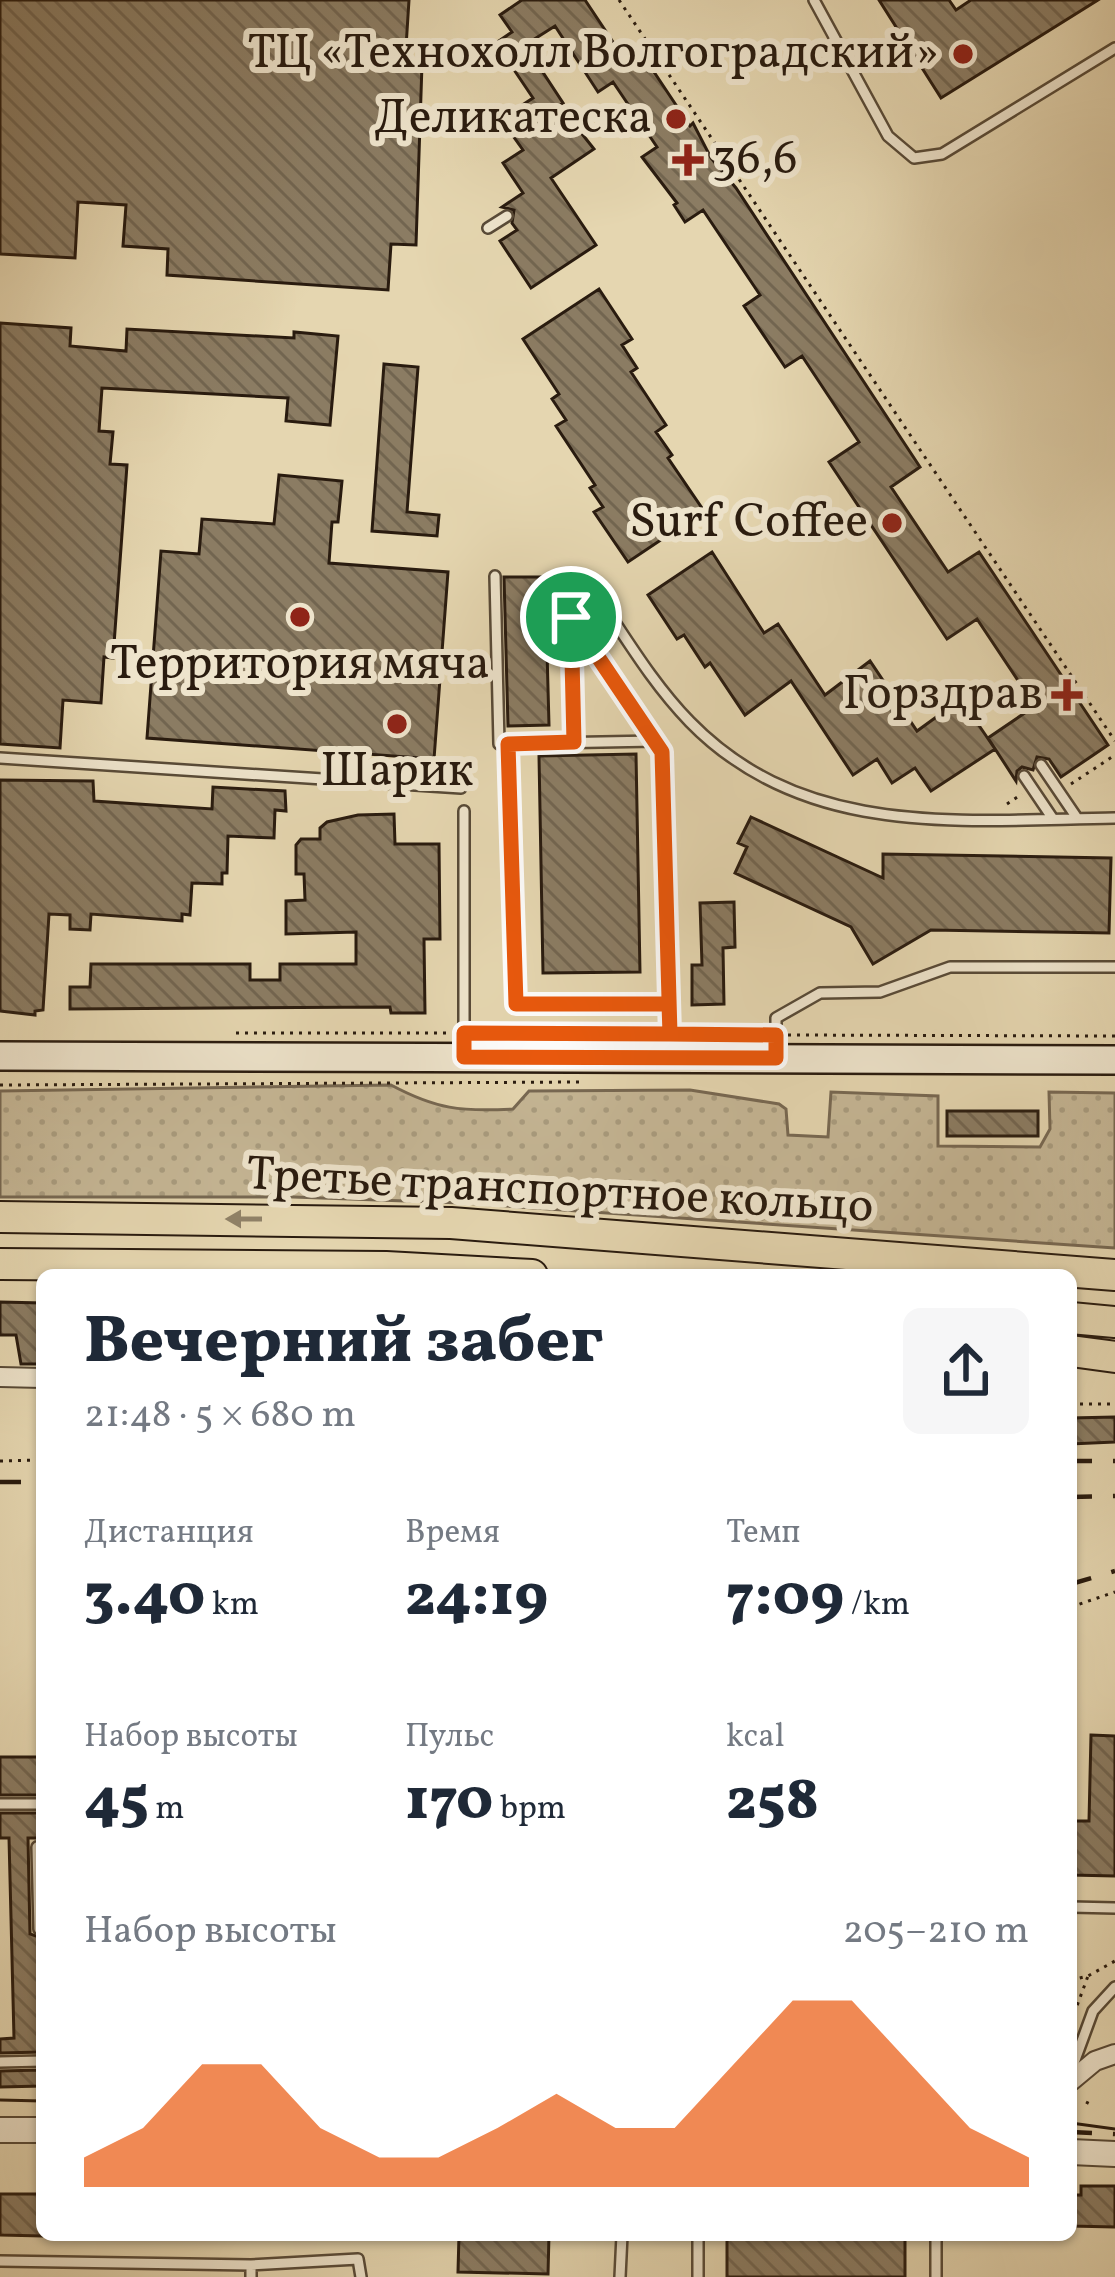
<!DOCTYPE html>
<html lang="ru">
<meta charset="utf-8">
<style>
body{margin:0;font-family:Vollkorn,serif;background:#f6f6f7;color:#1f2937;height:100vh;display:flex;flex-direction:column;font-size:45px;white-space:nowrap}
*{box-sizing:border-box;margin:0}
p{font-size:39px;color:#747a83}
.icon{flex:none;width:66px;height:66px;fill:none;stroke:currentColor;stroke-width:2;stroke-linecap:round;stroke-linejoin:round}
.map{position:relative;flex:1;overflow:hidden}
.sheet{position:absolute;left:36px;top:1269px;width:1041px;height:972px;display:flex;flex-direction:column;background:#fff;border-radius:18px;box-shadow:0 3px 9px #0004}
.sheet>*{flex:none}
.pin{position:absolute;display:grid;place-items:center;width:102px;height:102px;color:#fff;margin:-51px;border:6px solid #fff;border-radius:50%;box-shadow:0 3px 12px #0007}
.round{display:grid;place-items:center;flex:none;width:126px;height:126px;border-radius:18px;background:#f6f6f7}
.summary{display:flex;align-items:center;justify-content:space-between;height:204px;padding:0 48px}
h1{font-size:66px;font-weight:800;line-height:90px}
.metrics{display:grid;grid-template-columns:repeat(3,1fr);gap:18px;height:204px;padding:12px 48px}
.metrics div{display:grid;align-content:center}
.metrics b{font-size:60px;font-weight:800}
.metrics small{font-size:33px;font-weight:400}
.metrics p{font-size:33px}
.chart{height:336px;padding:24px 48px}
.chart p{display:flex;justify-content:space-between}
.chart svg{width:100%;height:216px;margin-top:12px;fill:#ea580c;opacity:.7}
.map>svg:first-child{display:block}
.grass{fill:url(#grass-dots);stroke:#776852;stroke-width:3}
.building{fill:url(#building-back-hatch);stroke:#291b0f;stroke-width:3}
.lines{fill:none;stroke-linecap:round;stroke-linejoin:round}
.service-casing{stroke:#584a37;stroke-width:14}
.minor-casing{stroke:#584a37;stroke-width:22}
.tertiary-casing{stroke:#584a37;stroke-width:28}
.secondary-casing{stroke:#291b0f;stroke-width:32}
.primary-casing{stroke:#291b0f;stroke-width:34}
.path{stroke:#291b0f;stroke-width:3;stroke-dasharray:3 6;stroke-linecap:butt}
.service{stroke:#eee4cc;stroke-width:9}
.minor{stroke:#eee4cc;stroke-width:18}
.tertiary{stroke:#eee4cc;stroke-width:24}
.secondary{stroke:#eee4cc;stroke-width:27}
.primary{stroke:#e5d6b0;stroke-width:30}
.tram{stroke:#291b0f;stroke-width:3}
.rail{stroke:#291b0f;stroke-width:4.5;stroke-dasharray:21 21;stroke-linecap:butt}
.oneway{fill:#908268}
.route-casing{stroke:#fff;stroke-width:24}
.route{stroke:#ea580c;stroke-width:15}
.poi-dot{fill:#8f2418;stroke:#eee4cc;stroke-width:4.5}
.labels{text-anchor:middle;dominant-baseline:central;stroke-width:12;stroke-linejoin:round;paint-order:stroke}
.poi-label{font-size:48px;fill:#291b0f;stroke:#eee4cc;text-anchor:end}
.street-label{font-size:48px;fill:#291b0f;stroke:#eee4cc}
</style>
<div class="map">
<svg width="1115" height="2277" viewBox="0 0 1115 2277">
<defs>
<pattern id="grass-dots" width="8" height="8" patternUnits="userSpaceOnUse" patternTransform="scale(3)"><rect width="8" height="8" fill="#c5b695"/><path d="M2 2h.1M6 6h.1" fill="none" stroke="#a99c7f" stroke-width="1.8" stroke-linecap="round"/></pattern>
<pattern id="building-back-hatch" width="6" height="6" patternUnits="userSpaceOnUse" patternTransform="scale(3)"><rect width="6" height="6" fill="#8b7c63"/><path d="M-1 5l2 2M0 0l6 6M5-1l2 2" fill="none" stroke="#726550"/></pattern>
</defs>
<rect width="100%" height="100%" fill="#e5d6b0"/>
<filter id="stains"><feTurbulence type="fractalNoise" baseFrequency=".00167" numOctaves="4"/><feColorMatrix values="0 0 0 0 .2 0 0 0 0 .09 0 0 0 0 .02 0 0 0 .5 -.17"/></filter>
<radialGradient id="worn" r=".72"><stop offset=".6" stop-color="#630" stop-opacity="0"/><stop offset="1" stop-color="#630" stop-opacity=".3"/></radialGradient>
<path class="grass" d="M391 1085C436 1109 461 1112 513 1109L529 1091 690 1090 779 1104 786 1109 788 1135 828 1137 831 1092 938 1096V1146L1040 1147 1050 1129 1049 1092 1115 1093V1248L462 1203 293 1197H0V1091Z"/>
<path class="building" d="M0 0H409L405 63 422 64 416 245 391 244 388 290 167 275 168 249 123 246 126 205 78 202 75 258 0 254Z
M522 0H585L631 69 646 60 690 126 693 123 711 158 736 188 920 467 891 487 948 572 979 552 1108 745 1061 777 1049 759 1037 757 1033 770 1022 767 1017 771 1016 781 988 738 1035 706 977 619 947 639 829 462 859 442 802 356 785 367 744 306 760 295 703 210 685 222 674 205 677 203 642 157 657 147 613 82 598 92 555 26 525 45 563 103 559 105 594 149 551 178 596 245 531 288 500 241 517 230 512 223 514 210 502 207 523 193 503 163 523 150 501 119 533 98 496 43 512 32 500 15Z
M879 0H949L956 10 971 0H1098L941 98Z
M599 289 632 339 622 345 637 368 631 372 666 425 656 432 672 455 668 458 704 511 628 562 594 512 603 507 590 488 595 485 556 426 566 420 552 399 559 394 523 339Z
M0 323 71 328 70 346 126 351 127 329 294 338V332L338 336 330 425 286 421 288 398 102 388 99 431 113 432 110 464 127 465 113 658 104 657 101 703 63 700 60 748 0 744Z
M384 364 418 367 407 512 439 515 437 536 372 531Z
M279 475 342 481 338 522H332L329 563 448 572 434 759 147 738 161 551 199 554 202 519 274 524Z
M712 552 764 633 778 624 825 695 870 661 917 731 961 699 995 749 931 791 915 768 892 783 877 759 853 775 791 681 745 715 710 663 705 667 684 635 677 639 648 595Z
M504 577H545L549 725 508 726Z
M636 754 640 972 543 973 539 756Z
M0 780 93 781 94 801 212 809 213 787 285 791 286 811 275 810 274 838 228 836 227 873H222V884L192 883 190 915 182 914V921L91 914 90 930 70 929V915L49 914 43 1010 35 1011V1015L0 1011Z
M394 814 395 844H439L440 939H424L425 1013H391L390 1007 70 1009V987H90L91 964H250V980H280V964H356V932L286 934V901L305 900 304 874H296V845L301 839H320V828L327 822 358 815Z
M751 817 883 878V854L1111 858 1109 933 931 930 873 964 851 927 735 873 747 847 738 843Z
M734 902 735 947 723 948 724 1004 692 1005V965H702L700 903Z
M947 1111H1038V1136H947Z
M0 1302 42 1303V1364H21L16 1335H0Z
M1115 1417V1442L1071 1444V1418Z
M1091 1735 1115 1736V1876L1071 1875V1821H1089Z
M0 1757H42V1795H0Z
M0 1813H42V1838H28L30 1934 42 1938V2052L0 2053V2039L14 2038 9 1838H0Z
M42 2070V2086L0 2087V2071Z
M1081 2186H1115V2227L1071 2226V2195H1081Z
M0 2194H42V2236L0 2235Z
M459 2235H549L548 2274 458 2272Z
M727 2235H905V2277H727Z"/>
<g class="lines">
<g class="service-casing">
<path id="service" d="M814 0 888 136 914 158 942 154 1115 48
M488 228 507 216
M495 576 499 744 655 741
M592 588C623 633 651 682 690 722 805 840 964 820 1115 818
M563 597 571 617 662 752 671 1055
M571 617 574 742
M508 744 516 1004H669
M0 758 461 788
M1041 765 1077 818
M1024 776 1053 819
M464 811V1052
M776 1053V1018L820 993 880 992 950 967H1115
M0 1804H42
M37 1847 39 1929H42
M1071 1907 1115 1908
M0 2062 42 2061
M1071 2071 1093 2011 1115 1987
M698 2235V2277
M936 2235V2277
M0 2261 251 2265V2277
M251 2265 358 2259 361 2277
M620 2277 622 2235"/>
</g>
<g class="minor-casing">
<path id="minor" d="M0 1377 42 1378
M1071 2081 1095 2061 1115 2054"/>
</g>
<g class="tertiary-casing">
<path id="tertiary" d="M0 2130H42
M1071 2152 1115 2154"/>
</g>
<g class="secondary-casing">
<path id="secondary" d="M0 1056 1115 1060"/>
</g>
<g class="primary-casing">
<path id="primary" d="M0 1217 451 1223 1115 1275
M0 1264 386 1267 532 1275
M1071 1318 1115 1322
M1071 1351 1115 1357"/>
</g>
<path class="path" d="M619 0 1115 741
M1071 784 1115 755
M1007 804 1022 794
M236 1033H448
M476 1033 658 1034
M686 1034 760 1035
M788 1035 1115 1036
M0 1085 580 1082
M1071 1404H1115
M0 1461 42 1460
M1071 1607 1115 1592
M1071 1980 1088 1976 1115 1961
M1071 2022 1088 1976
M1086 2102 1092 2105"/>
<use href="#service" class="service"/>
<use href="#minor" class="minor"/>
<use href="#tertiary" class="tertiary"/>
<use href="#secondary" class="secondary"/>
<use href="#primary" class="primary"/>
<path class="tram" d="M0 2100 42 2101
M1071 2123 1115 2129"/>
<path class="rail" d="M1071 1461H1115
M0 1482H42
M1071 1497 1115 1496
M1071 1584 1115 1571
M1071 2132 1115 2134"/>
</g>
<defs><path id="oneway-solid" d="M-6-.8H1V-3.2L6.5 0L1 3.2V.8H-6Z" transform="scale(3)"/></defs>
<use class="oneway" href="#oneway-solid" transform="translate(244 1219) rotate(-180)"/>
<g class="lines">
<g class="route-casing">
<path id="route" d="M571 617 662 752 670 1034 464 1033V1057L776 1058V1035L670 1034 669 1004H516L508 744 574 742 571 617"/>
</g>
<use href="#route" class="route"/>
</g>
<g class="poi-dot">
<circle cx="963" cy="54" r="12"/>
<circle cx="676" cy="119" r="12"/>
<path d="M682 142h12v12h12v12h-12v12h-12v-12h-12v-12h12z"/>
<circle cx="892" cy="523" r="12"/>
<circle cx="300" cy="617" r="12"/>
<path d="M1061 677h12v12h12v12h-12v12h-12v-12h-12v-12h12z"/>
<circle cx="397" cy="724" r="12"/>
</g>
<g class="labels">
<g class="poi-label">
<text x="939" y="54">ТЦ «Технохолл Волгоградский»</text>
<text x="652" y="119">Деликатеска</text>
<text x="712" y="160" text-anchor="start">36,6</text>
<text x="868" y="523">Surf Coffee</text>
<text x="300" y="665" text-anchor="middle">Территория мяча</text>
<text x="1043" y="695">Горздрав</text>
<text x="397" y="772" text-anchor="middle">Шарик</text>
</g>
<g class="street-label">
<text transform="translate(560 1192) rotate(3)">Третье транспортное кольцо</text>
</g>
</g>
<rect width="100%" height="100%" filter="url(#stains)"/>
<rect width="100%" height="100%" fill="url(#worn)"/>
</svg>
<div class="pin" style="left:571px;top:617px;background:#1e9e55"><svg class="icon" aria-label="arrive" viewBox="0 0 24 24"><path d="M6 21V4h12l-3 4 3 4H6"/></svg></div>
<section class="sheet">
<div class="summary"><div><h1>Вечерний забег</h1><p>21:48 · 5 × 680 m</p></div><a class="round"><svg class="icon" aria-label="share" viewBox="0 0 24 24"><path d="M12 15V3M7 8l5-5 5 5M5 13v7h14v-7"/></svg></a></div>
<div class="metrics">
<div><p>Дистанция</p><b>3.40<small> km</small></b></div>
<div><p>Время</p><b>24:19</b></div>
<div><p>Темп</p><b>7:09<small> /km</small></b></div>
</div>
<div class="metrics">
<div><p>Набор высоты</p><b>45<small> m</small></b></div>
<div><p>Пульс</p><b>170<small> bpm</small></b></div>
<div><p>kcal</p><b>258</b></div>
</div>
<div class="chart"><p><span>Набор высоты</span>205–210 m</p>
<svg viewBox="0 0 160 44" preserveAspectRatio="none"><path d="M0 44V38L10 32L20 19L30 19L40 32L50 38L60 38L70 32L80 25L90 32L100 32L110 19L120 6L130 6L140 19L150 32L160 38V44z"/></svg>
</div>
</section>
</div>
